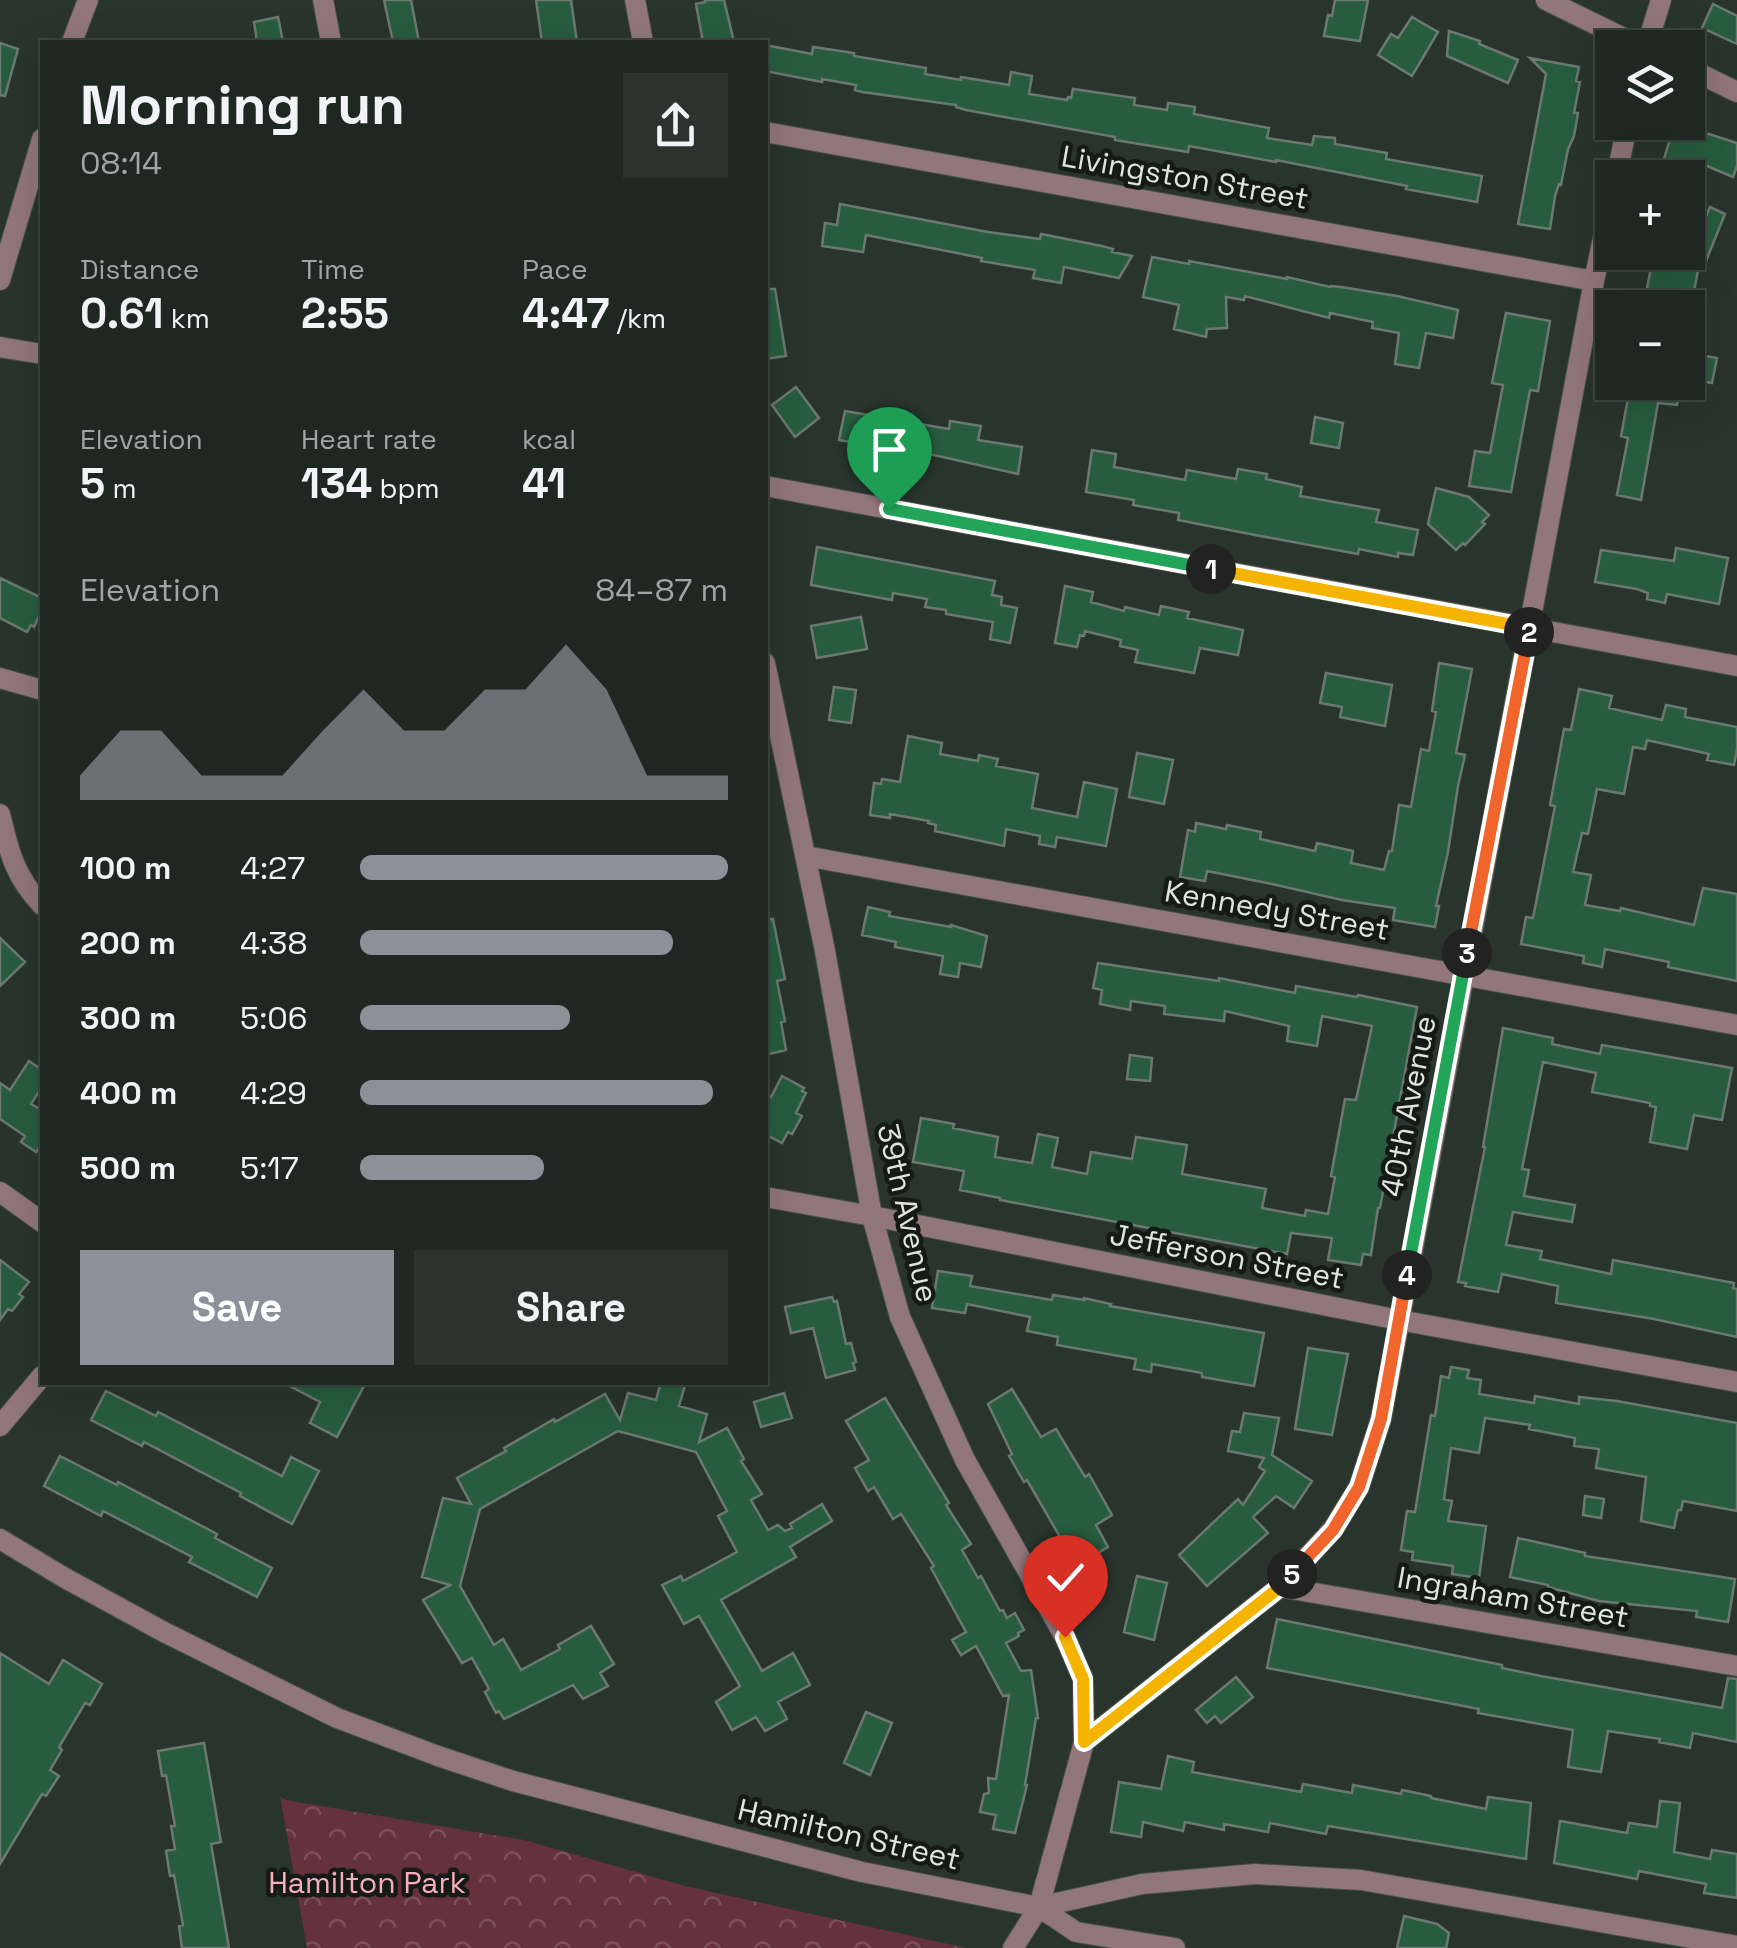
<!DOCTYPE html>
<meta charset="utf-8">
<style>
body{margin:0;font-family:"Space Grotesk",sans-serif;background:#2c332f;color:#f1f3f6;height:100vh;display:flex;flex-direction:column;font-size:38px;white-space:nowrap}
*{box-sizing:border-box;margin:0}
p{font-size:32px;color:#a1a5a5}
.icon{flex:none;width:55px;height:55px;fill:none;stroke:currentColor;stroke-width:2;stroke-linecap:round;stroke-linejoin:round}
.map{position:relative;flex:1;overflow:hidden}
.details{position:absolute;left:40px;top:40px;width:728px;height:1345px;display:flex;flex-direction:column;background:#1f2722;border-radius:0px;box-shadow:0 10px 40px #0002,0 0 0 2px #3c4440}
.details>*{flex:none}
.controls{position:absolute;left:1595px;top:30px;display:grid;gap:20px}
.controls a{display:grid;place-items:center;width:110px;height:110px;border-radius:0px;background:#1f2722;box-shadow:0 10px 40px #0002,0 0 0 2px #3c4440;font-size:50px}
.pin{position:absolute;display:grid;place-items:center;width:85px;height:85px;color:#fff;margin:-102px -42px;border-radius:50% 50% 50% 0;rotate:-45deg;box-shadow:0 0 10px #0007}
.pin .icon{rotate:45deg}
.km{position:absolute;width:50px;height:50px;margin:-25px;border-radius:50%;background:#222;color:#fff;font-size:28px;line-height:50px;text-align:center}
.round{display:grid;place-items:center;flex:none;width:105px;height:105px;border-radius:0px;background:#2c332f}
.headline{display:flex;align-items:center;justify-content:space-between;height:170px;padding:0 40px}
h1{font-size:55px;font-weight:700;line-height:75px}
.stats{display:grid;grid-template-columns:repeat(3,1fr);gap:15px;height:170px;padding:10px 40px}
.stats div{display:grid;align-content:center}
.stats b{font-size:42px;font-weight:700}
.stats small{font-size:28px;font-weight:400}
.stats p{font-size:28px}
.chart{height:280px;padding:20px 40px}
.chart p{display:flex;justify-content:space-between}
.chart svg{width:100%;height:180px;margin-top:10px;fill:#8c9099;opacity:.7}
.cta{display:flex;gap:20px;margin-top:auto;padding:20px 40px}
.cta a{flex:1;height:115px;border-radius:0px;background:#8c9099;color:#fff;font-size:40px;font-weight:700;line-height:115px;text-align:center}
.cta a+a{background:#2c332f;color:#f1f3f6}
ul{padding:0 40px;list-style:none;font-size:32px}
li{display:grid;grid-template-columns:160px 120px 1fr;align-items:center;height:75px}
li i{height:25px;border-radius:12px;background:#8c9099}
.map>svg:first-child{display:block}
.park{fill:url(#park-crowns)}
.building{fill:#275c3e;stroke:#6c7970;stroke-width:2.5}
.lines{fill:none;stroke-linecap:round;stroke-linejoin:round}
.minor-casing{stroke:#46504a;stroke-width:22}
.tertiary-casing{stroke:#46504a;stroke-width:22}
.minor{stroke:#91767a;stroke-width:20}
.tertiary{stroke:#91767a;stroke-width:20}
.split-1-casing{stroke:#fff;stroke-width:20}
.split-2-casing{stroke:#fff;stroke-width:20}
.split-3-casing{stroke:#fff;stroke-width:20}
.split-4-casing{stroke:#fff;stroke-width:20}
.split-5-casing{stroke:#fff;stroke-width:20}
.split-6-casing{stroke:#fff;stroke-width:20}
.split-1{stroke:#22a559;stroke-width:12}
.split-2{stroke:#f5b400;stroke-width:12}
.split-3{stroke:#f0652b;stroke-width:12}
.split-4{stroke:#22a559;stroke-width:12}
.split-5{stroke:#f0652b;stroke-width:12}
.split-6{stroke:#f5b400;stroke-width:12}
.labels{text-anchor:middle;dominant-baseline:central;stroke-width:9;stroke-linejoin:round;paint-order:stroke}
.street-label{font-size:30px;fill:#dfe6e1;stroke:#151a17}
.park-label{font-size:30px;fill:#f6afb9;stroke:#151a17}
</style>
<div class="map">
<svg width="1737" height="1948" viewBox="0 0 1737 1948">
<defs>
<pattern id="park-crowns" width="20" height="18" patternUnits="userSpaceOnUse" patternTransform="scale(2.5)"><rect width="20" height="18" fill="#65323b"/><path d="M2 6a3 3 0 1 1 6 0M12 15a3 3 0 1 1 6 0" fill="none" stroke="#7b5057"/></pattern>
</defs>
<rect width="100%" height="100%" fill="#29342d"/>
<path class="park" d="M280 1796 285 1800 524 1840 685 1886 966 1948H307Z"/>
<path class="building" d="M384 0H411L419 42H393Z
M536 0H571L577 42H542Z
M705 0H724L734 42H703L696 4 705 2Z
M1335 0H1368L1360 41 1324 36 1328 15 1332 16Z
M1713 4 1737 16V44L1702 28Z
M278 17 283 42H257L254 22Z
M1412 17 1438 32 1412 76 1378 55 1391 34 1398 38Z
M1449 31 1480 41 1479 44 1518 60 1508 83 1447 56Z
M0 43 18 49 5 96 0 95Z
M765 45 812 54 813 47 854 53V56L926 68 925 74 961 80V77L1009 85 1011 72 1032 76 1029 94 1067 100 1068 97 1071 98 1073 89 1135 98 1134 105 1167 110 1168 103 1195 107 1194 114 1269 128 1267 138 1312 145 1314 136 1335 138V144L1387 153 1386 159 1482 176 1477 202 1406 189 1407 186 1276 160V162L1189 146 1188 152 1115 140V137L966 110 956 107V105L862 92 855 90 856 85 822 79V82L765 71Z
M1530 58 1579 67 1576 81 1580 82 1574 113H1578L1574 136 1568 149 1561 185 1559 184 1555 196 1550 229 1518 224 1546 74Z
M1675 123 1737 143V166L1733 177 1693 160 1690 170 1663 162Z
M840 204 988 232 1040 239 1041 234 1102 246 1113 249 1112 252 1132 256 1119 278 1064 267 1061 283 1033 278 1035 270 981 261 982 258 866 235 863 252 822 246 825 223 837 225Z
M1710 207 1725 214 1704 266 1699 265 1691 307 1645 299 1654 252H1688V225L1701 228Z
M1152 257 1189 264V261L1287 279V277L1330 287 1331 286 1341 287 1397 296 1458 310 1453 338 1426 333 1419 368 1395 364 1399 333 1372 328 1373 322 1330 313 1329 318 1245 296 1244 300 1226 297 1227 328 1207 329 1206 337 1174 329 1179 305 1143 297Z
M765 289H775L786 356 765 359Z
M1506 313 1550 321 1538 391 1530 390 1511 492 1469 486 1475 451 1490 453 1503 385 1492 383Z
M1688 353 1717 358 1712 383 1688 379Z
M1631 382H1681L1677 405 1658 403 1641 500 1617 495 1628 438 1621 436Z
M796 387 819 418 795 437 772 405Z
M845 411 949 429 950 421 981 426 978 440 1022 447 1018 474 925 453V455L839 440Z
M1315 417 1343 423 1339 448 1311 443Z
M1092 450 1116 454 1114 467 1185 480 1187 470 1236 479 1238 469 1267 474 1266 479 1302 487 1300 496 1379 510 1376 522 1418 530 1413 555 1398 553V557L1359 549 1358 554 1255 535 1178 520 1179 513 1133 505 1134 500 1086 492Z
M1436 488 1469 497 1489 515 1482 522 1485 524 1465 545 1463 543 1456 550 1428 524Z
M817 547 995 581 992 595 1002 597 1001 605 1017 608 1010 643 990 639 993 622 946 614V610L925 607 927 599 893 593 892 600 811 585Z
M1676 548 1728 558 1719 604 1667 594 1665 603 1647 599 1648 593 1637 589 1595 582 1601 550 1674 561Z
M0 578 42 598V610L34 627 31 625 27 632 0 618Z
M1065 586 1093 592 1091 602 1124 611 1125 607 1159 615 1161 606 1189 612 1187 618 1243 630 1238 655 1200 648 1194 673 1135 662 1138 650 1120 646 1121 640 1085 631 1084 636 1080 635 1077 647 1055 643Z
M861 617 867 649 817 658 811 626Z
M1439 663 1472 669 1456 753 1465 755 1458 786 1448 852 1436 906H1439L1435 927 1393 920 1395 908 1342 900 1272 884 1207 871 1205 881 1180 877 1188 830 1195 832 1196 823 1226 829 1227 825 1261 832 1260 839 1315 851 1317 843 1353 851 1351 863 1384 870 1389 851H1392L1399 805 1411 807 1421 749 1429 751 1436 712 1432 711Z
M1326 673 1392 685 1385 726 1340 717 1342 707 1320 703Z
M834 687 856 690 851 723 829 720Z
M1579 689 1612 696 1609 708 1662 720 1666 705 1686 709 1685 717 1737 727V749L1734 765 1707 760 1709 754 1647 740 1645 749 1633 747 1624 794 1597 789 1588 834 1582 833 1573 872 1591 875 1585 905 1620 911 1621 908 1694 925 1703 888 1737 894V981L1668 967 1669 962 1605 949 1602 967 1583 963 1584 956 1521 944 1526 917 1533 918 1555 806 1550 805 1564 729 1571 730Z
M908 736 942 743 940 754 978 761 979 755 998 759 996 766 1038 774 1032 808 1077 817 1084 782 1117 789 1106 846 1057 837 1055 847 1039 844 1040 836 1006 829 1004 846 935 831 936 825 928 823 929 821 890 814V818L870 815 874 783 881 784 882 779 900 782Z
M1137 753 1173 760 1164 804 1129 797Z
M868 907 890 912 889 916 951 927V925L987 936 981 967 960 963 958 977 940 974 943 956 895 947 896 942 862 935Z
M773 919 785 979 777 981 785 1021 781 1022 786 1050 765 1055V920Z
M0 938 25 962 0 986Z
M1098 963 1219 981V978L1295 993 1296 986 1357 997 1358 995 1417 1007 1380 1208H1378L1371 1255 1363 1254 1361 1265 1328 1260 1332 1238 1291 1233 1287 1254 1000 1200V1198L960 1190 964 1171 913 1162 921 1118 954 1124 953 1128 998 1137 995 1157 1032 1163 1038 1134 1058 1138 1052 1167 1087 1174 1091 1152 1132 1159 1136 1137 1187 1145 1182 1174 1266 1189 1262 1208 1305 1216 1306 1210 1328 1214 1335 1177 1331 1176 1345 1099 1356 1100 1372 1026 1322 1016 1317 1046 1287 1041 1289 1026 1225 1011 1224 1021 1164 1014 1165 1006 1131 1001 1130 1010 1100 1004 1102 990 1093 988Z
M1503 1028 1553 1038 1552 1044 1600 1054 1602 1045 1732 1068 1722 1120 1694 1115 1687 1149 1650 1142 1656 1107 1650 1106V1103L1592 1092 1596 1073 1543 1062 1522 1169 1529 1170 1524 1196 1575 1205 1572 1222 1513 1212 1506 1245 1542 1251 1540 1259 1611 1274 1613 1260 1734 1283 1733 1288 1737 1289V1337L1654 1319 1556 1303 1558 1286 1502 1274 1498 1292 1465 1286 1466 1283 1458 1282 1485 1147H1483Z
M1130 1055 1152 1058 1150 1081 1127 1079Z
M29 1061 42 1070V1087L31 1104 42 1110V1147L41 1146 36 1152 21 1142 25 1136 0 1119V1083L10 1090Z
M782 1076 804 1088 802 1091 806 1093 796 1113 802 1116 792 1134 788 1132 782 1143 765 1134V1094L771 1097Z
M0 1260 29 1282 19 1294 23 1297 12 1311 8 1309 0 1320Z
M938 1271 972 1276 970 1286 1052 1300 1053 1295 1084 1300V1298L1111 1304 1110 1306 1264 1333 1254 1386 1202 1377V1373L1152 1364 1151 1372 1134 1369 1136 1359 1057 1345 1058 1337 1027 1331 1030 1317 967 1304 965 1313 932 1308Z
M832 1297 834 1302 837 1301 846 1344 851 1343 856 1362 853 1363 855 1370 826 1378 813 1328 791 1333 785 1307Z
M1308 1348 1348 1354 1332 1435 1295 1429Z
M1451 1367 1469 1370 1467 1378 1481 1380 1479 1394 1534 1403 1535 1396 1579 1404V1397L1617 1401 1737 1423V1511L1683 1501 1681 1510H1678L1674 1528 1641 1521 1646 1477 1596 1468 1599 1449 1574 1446 1575 1438 1529 1429 1530 1425 1485 1418 1479 1453 1451 1448 1444 1499 1452 1501 1448 1521 1486 1526 1479 1578 1452 1574 1453 1566 1412 1560 1413 1552 1401 1550 1407 1511 1415 1512 1431 1415 1435 1416 1441 1376 1449 1378Z
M282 1382H366L337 1437 310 1423 320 1402Z
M661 1382H686L679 1406 707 1414 699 1442 727 1428 744 1459 741 1461 762 1494 751 1500 768 1530 778 1525 785 1531 792 1528 790 1524 822 1504 832 1521 790 1547 796 1557 721 1600 762 1671 793 1653 810 1685 778 1702 787 1719 765 1731 756 1717 732 1730 716 1702 740 1686 699 1616 684 1624 662 1585 681 1576 683 1581 737 1552 718 1516 727 1511 696 1452 618 1431 480 1509 460 1586 494 1645 503 1639 521 1670 560 1649 558 1645 591 1626 614 1664 600 1673 608 1686 583 1699 573 1685 504 1719 499 1711 496 1713 485 1692 489 1689 472 1658 462 1663 423 1600 450 1585 422 1577 443 1498 471 1504 457 1478 506 1451 504 1448 554 1419 555 1422 605 1394 620 1420 628 1393 656 1400Z
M1012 1389 1041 1437 1056 1429 1085 1477 1089 1474 1112 1515 1096 1525 1108 1547 1079 1564 1073 1555 1071 1556 1027 1480 1024 1482 1009 1456 1012 1454 988 1404Z
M106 1391 156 1416 158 1412 282 1476 291 1457 319 1471 292 1524 240 1496 241 1493 144 1442 142 1446 91 1420Z
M784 1393 792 1418 761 1427 754 1402Z
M885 1398 949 1503 946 1505 971 1544 962 1550 978 1578 981 1576 1000 1611 1003 1610 1007 1618 1015 1613 1024 1630 1018 1633 1019 1636 1006 1643 1021 1671 1031 1670 1038 1718H1036L1025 1785H1027L1015 1833 993 1829 996 1815 980 1812 984 1794 989 1793 988 1778 996 1779 1009 1695 1003 1696 976 1646 961 1655 952 1640 966 1632 931 1568 934 1566 901 1514 893 1519 874 1487 868 1491 855 1468 869 1460 846 1421Z
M1244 1413 1279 1418 1272 1455 1312 1481 1294 1508 1276 1496 1253 1517 1268 1533 1207 1586 1179 1555 1238 1499 1243 1505 1265 1471 1259 1467 1264 1458 1228 1451 1232 1431 1240 1432Z
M60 1456 117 1485 118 1482 217 1534 215 1538 272 1568 257 1597 189 1562 192 1557 103 1511 101 1516 44 1486Z
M1585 1496 1604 1499 1601 1518 1583 1515Z
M1518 1538 1585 1553V1556L1735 1579 1728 1622 1696 1617 1697 1611 1599 1601 1548 1587V1585L1510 1577Z
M1137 1576 1167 1583 1154 1640 1124 1632Z
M1277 1619 1502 1665V1668L1541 1676 1722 1708 1728 1678 1737 1679V1742L1693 1733 1690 1748 1659 1742 1660 1739 1608 1731 1601 1772 1568 1767 1573 1730 1478 1713 1479 1709 1267 1668Z
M0 1653 49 1684 63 1660 102 1684 90 1705 85 1703 59 1747 62 1750 50 1770 59 1776 46 1796 42 1794 0 1864Z
M1236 1677 1253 1697 1221 1723 1215 1716 1207 1723 1196 1710Z
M866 1712 892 1723 870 1775 844 1763Z
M204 1743 221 1842 211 1844 229 1948H182L179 1926 183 1925 174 1875 170 1876 166 1851 175 1849 171 1826H175L166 1775 162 1776 158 1751Z
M1168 1756 1194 1762 1192 1772 1301 1792 1303 1784 1352 1793 1353 1785 1401 1794 1402 1790 1431 1796V1798L1486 1809 1488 1797 1531 1803 1526 1859 1328 1826 1326 1834 1270 1823 1268 1832 1224 1824V1830L1185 1822 1183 1831 1143 1822 1141 1837 1111 1832 1119 1782 1161 1789Z
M1660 1801 1680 1803 1674 1852 1710 1859 1712 1850 1737 1854V1898L1704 1893 1706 1884 1639 1871 1637 1879 1554 1863 1560 1821 1627 1833 1629 1823 1657 1827Z
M1404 1916 1437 1924 1449 1933 1446 1948H1397Z"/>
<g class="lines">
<g class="minor-casing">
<path id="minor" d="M323 0 331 42
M635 0 643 42
M1546 0 1644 48
M72 42 88 0
M1646 48 1661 0
M1688 68 1737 92
M765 132 1594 281
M1616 178 1628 122
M0 280 42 139
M0 347 42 354
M765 486 1737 666
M765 663 825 951 872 1216 900 1317 965 1460 1065 1637 1083 1679 1084 1742
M0 678 42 690
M0 814C9 852 15 877 42 905
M805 856 1737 1025
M0 1192 42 1222
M1280 1587 1737 1666
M1039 1907 1142 1884 1255 1874 1361 1880 1737 1946
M1013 1948 1039 1907 1084 1742 1280 1587 1333 1529 1359 1487 1381 1419 1594 281 1612 196"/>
</g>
<g class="tertiary-casing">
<path id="tertiary" d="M765 1197 872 1216 1399 1320 1737 1382
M0 1426 42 1376
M0 1539 65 1578 164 1632 337 1718 438 1756 513 1781 862 1872 1039 1907 1076 1932 1175 1948"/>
</g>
<use href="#minor" class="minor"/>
<use href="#tertiary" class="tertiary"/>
</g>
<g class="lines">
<g class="split-1-casing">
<path id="split-1" d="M889 509 1211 569"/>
</g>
<g class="split-2-casing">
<path id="split-2" d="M1211 569 1529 628V632"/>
</g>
<g class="split-3-casing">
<path id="split-3" d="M1467 953 1529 632"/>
</g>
<g class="split-4-casing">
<path id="split-4" d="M1407 1275 1467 953"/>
</g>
<g class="split-5-casing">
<path id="split-5" d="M1292 1574 1333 1530 1359 1487 1381 1419 1407 1275"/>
</g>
<g class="split-6-casing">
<path id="split-6" d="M1065 1637 1083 1679 1084 1742 1280 1587 1292 1574"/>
</g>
<use href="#split-1" class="split-1"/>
<use href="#split-2" class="split-2"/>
<use href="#split-3" class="split-3"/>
<use href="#split-4" class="split-4"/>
<use href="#split-5" class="split-5"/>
<use href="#split-6" class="split-6"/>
</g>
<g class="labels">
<g class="street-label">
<text transform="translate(1185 177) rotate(10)">Livingston Street</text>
<text transform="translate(1277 910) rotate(10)">Kennedy Street</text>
<text transform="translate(1408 1106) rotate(-79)">40th Avenue</text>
<text transform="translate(908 1213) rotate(77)">39th Avenue</text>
<text transform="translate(1227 1256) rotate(11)">Jefferson Street</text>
<text transform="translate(1513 1597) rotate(10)">Ingraham Street</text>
<text transform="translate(849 1834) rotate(13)">Hamilton Street</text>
</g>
<g class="park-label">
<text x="367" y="1882">Hamilton Park</text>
</g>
</g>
</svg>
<div class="controls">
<a><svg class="icon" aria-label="layers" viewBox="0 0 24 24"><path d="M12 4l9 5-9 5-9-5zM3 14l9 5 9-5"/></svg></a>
<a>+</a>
<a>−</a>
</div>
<div class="pin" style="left:889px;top:509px;background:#1e9e55"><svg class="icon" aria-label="arrive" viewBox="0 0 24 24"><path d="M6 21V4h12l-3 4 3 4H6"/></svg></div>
<div class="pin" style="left:1065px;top:1637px;background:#d93025"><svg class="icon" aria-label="check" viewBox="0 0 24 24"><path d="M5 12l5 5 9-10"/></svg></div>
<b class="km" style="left:1211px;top:569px">1</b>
<b class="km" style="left:1529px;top:632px">2</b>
<b class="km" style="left:1467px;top:953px">3</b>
<b class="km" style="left:1407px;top:1275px">4</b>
<b class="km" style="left:1292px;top:1574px">5</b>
<section class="details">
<div class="headline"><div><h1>Morning run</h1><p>08:14</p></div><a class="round"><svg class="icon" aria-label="share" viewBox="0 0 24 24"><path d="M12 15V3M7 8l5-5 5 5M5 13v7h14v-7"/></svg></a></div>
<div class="stats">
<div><p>Distance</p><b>0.61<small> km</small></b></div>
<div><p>Time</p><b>2:55</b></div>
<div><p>Pace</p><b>4:47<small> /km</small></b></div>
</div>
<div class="stats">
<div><p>Elevation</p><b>5<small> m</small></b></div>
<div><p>Heart rate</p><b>134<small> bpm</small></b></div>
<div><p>kcal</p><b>41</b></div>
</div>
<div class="chart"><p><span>Elevation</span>84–87 m</p>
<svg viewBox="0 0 160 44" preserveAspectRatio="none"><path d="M0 44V38L10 27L20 27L30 38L40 38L50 38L60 27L70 17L80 27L90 27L100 17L110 17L120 6L130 17L140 38L150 38L160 38V44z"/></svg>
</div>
<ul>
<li><b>100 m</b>4:27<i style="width:100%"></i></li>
<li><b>200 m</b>4:38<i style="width:85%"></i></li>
<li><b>300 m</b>5:06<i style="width:57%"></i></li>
<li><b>400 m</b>4:29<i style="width:96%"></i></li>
<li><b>500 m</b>5:17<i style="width:50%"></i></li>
</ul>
<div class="cta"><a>Save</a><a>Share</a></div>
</section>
</div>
